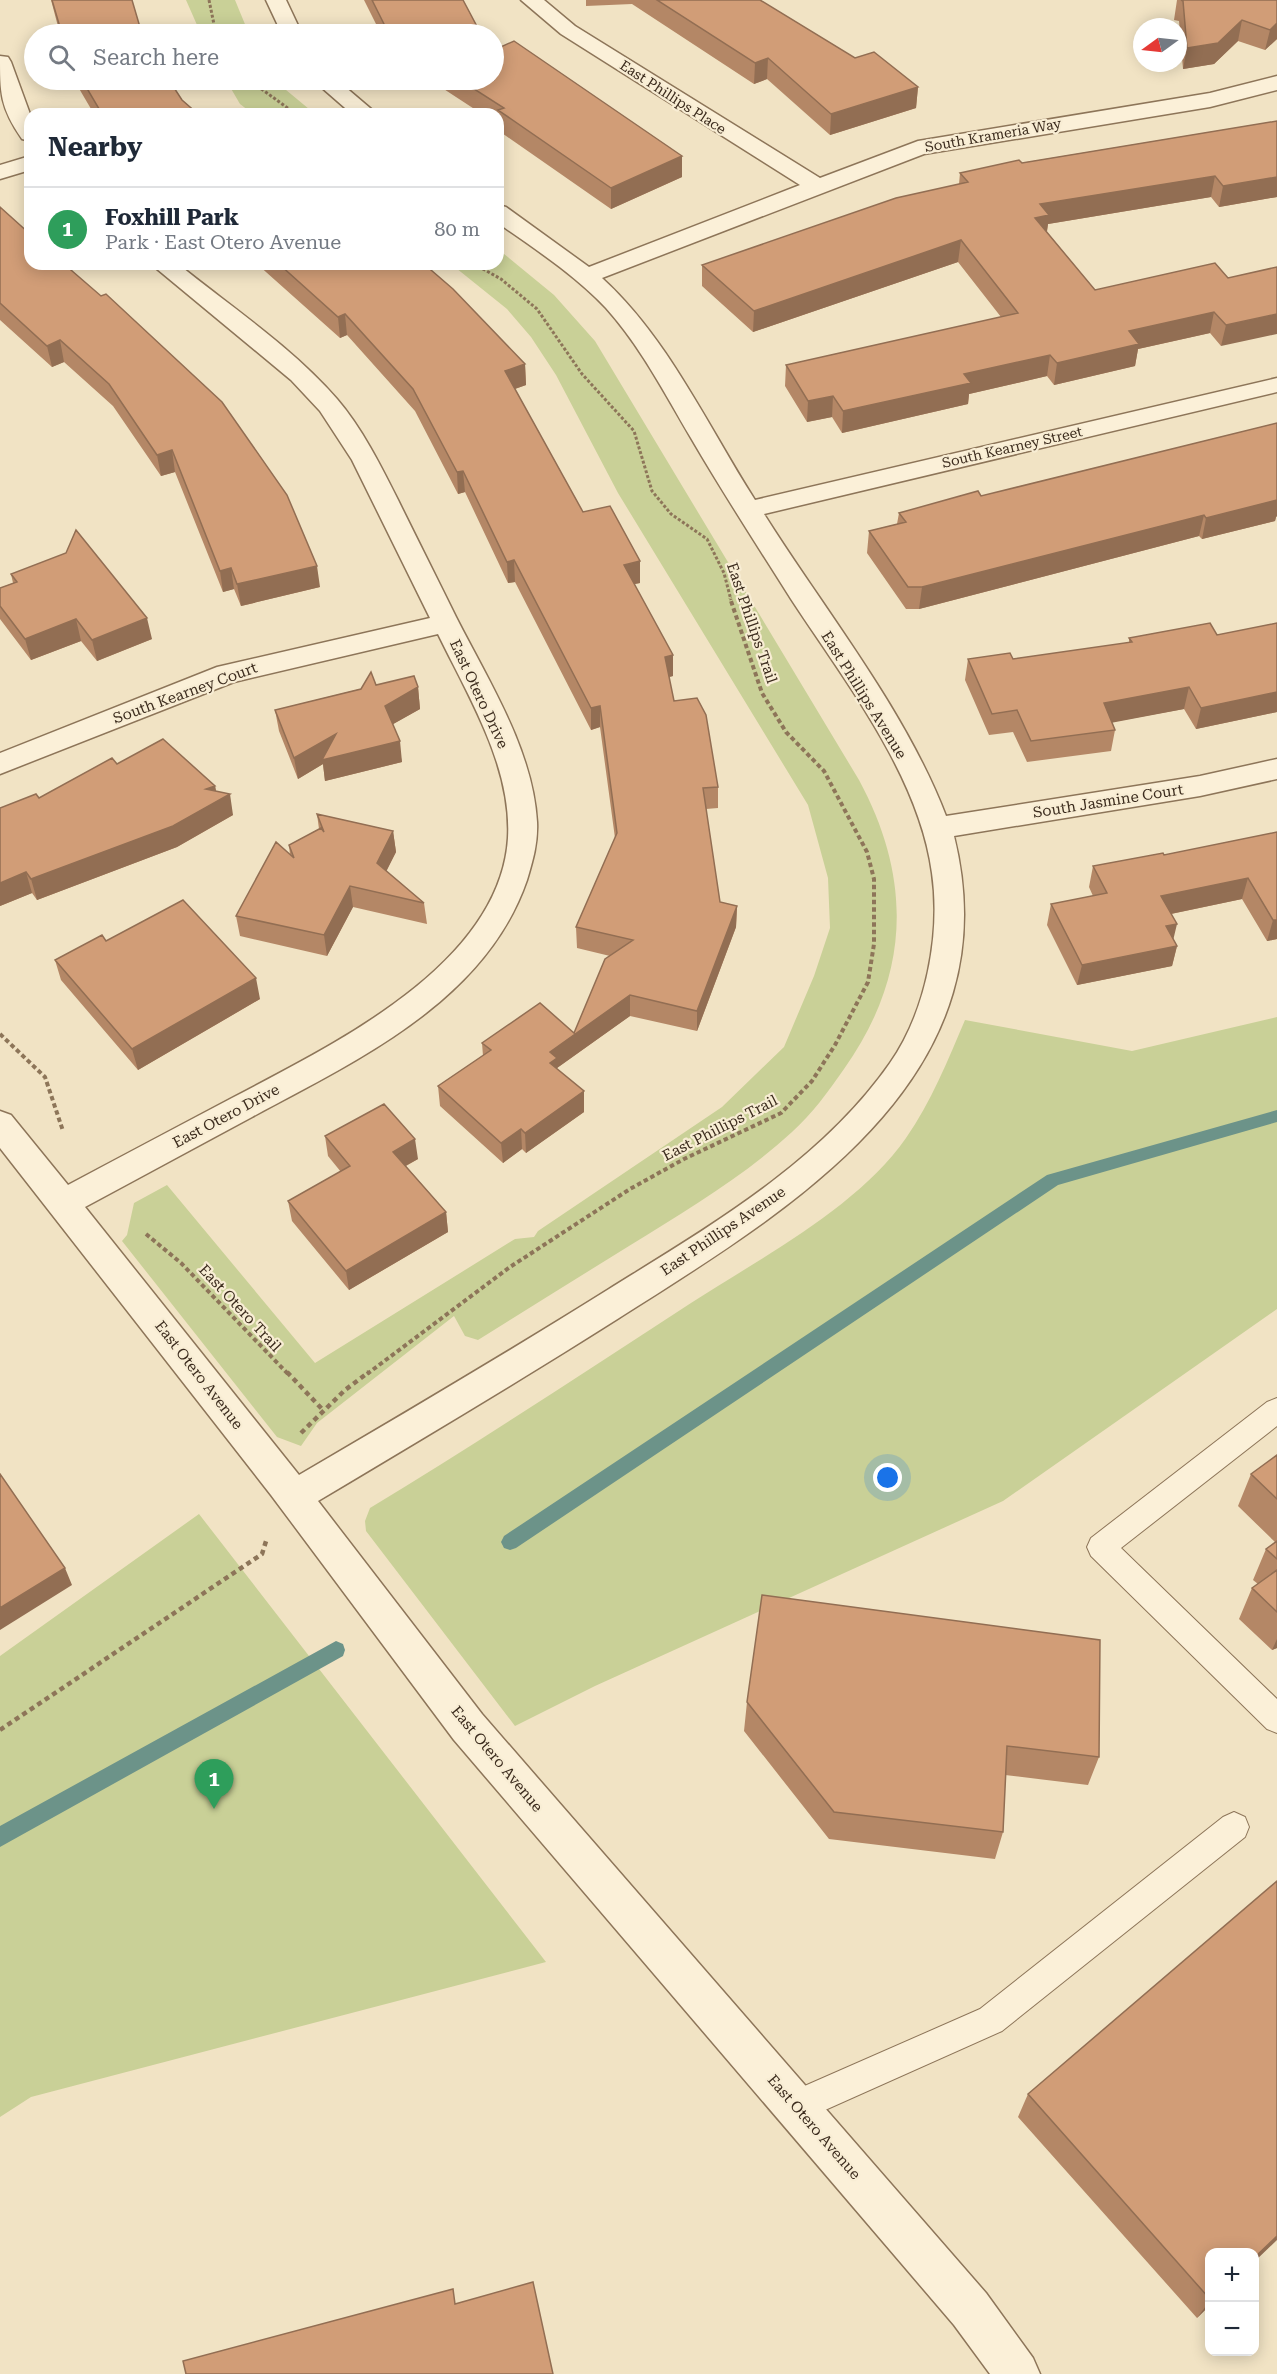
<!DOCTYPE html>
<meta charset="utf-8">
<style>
body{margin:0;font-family:"Roboto Serif",serif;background:#f6f6f7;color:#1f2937}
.controls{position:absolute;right:18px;bottom:18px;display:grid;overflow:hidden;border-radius:12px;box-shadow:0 3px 15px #0003}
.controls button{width:54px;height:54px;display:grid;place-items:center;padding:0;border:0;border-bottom:2px solid #e0e1e3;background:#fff;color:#1f2937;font:30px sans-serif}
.compass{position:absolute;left:1133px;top:18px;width:54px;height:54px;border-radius:50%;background:#fff;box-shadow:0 3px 15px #0003;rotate:255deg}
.you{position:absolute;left:888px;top:1478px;width:21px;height:21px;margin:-15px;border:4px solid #fff;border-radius:50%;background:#1a73e8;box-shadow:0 0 0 9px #1a73e833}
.badge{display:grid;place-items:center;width:39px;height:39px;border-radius:50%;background:#9f2526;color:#fff;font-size:20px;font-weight:700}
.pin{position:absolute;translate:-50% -50px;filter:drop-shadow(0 2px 3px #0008)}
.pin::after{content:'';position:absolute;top:32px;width:21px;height:18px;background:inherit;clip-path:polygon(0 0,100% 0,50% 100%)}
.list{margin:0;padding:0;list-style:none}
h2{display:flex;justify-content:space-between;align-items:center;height:78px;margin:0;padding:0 24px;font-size:26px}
h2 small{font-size:20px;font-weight:400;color:#747a83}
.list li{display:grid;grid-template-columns:39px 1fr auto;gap:18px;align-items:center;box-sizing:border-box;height:84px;padding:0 24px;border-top:2px solid #e0e1e3}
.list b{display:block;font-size:22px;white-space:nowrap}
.list p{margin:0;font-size:20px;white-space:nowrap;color:#747a83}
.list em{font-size:20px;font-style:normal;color:#747a83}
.icon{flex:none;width:33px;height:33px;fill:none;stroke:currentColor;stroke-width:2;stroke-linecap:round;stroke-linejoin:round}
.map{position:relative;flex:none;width:1277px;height:2374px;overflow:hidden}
.search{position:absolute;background:#fff;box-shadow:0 3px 15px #0003;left:24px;top:24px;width:480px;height:66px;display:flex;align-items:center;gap:15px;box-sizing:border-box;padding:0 21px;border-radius:33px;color:#747a83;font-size:22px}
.panel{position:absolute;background:#fff;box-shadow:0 3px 15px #0003;left:24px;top:108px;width:480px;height:162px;border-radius:18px}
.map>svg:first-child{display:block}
.green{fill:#c9d097}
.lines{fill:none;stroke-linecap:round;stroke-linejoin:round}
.stream{fill:#6c9389;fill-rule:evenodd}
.lane-casing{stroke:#8d7559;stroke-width:2}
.street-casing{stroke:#8d7559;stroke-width:3}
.path-far2{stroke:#8d7559;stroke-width:3;stroke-dasharray:3 2;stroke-linecap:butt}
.path-far1{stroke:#8d7559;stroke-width:4;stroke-dasharray:4.5 3;stroke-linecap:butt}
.path{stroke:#8d7559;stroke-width:4.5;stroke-dasharray:5 4;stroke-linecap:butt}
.lane{fill:#fbf0d8;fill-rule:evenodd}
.street{fill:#fbf0d8;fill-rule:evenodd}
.wall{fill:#b48766}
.shaded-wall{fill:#926e53}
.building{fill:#d19d77;stroke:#926e53;stroke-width:1.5}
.labels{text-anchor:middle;stroke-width:4.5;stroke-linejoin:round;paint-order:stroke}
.far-street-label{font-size:14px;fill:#3c2c1e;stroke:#f8edd4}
.street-label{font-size:15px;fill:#3c2c1e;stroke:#f8edd4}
</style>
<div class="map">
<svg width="1277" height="2374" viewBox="0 0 1277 2374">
<rect width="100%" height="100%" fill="#f1e3c4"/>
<!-- green -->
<path class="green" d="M186,0H235L249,34H201Z
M226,80H274L315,114H253L240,104Z
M498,249L554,295L595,341L859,780C913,880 910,976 844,1069C828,1092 812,1114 792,1132C743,1177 685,1211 629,1246C579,1277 529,1308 478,1340L465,1336L454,1316L317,1423L301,1446L277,1437L122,1241L127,1235L134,1203L167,1185L315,1363L515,1239L534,1237L538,1231L722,1107L784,1047L814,976L830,928L828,878L808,805L618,493L556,375L531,337L507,309L451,264H498Z
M1277,1017V1309L1003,1501L595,1686L515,1726L366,1531L365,1521L370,1508C479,1442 585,1372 691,1303C762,1257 857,1208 906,1138C931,1102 948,1060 965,1020L1132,1051Z
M199,1514L546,1962L31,2097L0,2117V1656Z"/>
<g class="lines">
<!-- stream -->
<path class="stream" d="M1277,1110V1122L1058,1185L516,1548L510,1550L504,1548L501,1542L504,1536L1047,1175Z
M336,1641L343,1644L345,1650L343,1656L0,1847V1826Z"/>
<defs>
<path id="lane" d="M1277,1398V1426L1121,1548L1277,1699V1733L1267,1729L1091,1556L1087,1547L1091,1538L1267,1402Z
M1234,1812L1245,1817L1249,1827L1245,1837L1002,2031L796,2123L784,2119L780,2107L784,2095L980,2009L1223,1817Z"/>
<path id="street" d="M266,0H286L302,34H282Z
M521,0H544L575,26L820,178L918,141L1210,93L1277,76V90L1210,107L924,154L602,278C668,338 707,425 755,500L1277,378V392L764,514C825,611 905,709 946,816L1200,776L1277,759V779L1200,796L954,836C1014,1078 792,1208 619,1318C520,1381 419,1441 318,1501L482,1714L986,2293L1033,2358L1040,2374H990L954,2325L454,1740L271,1495L0,1148V1111L11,1115L68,1185C122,1156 177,1127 232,1098C330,1046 500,966 508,838C512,766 468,696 438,634L234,682L0,774V753L217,667L430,618L352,460L320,411L291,380L151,264H178C230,306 293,348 337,399C362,428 381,466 398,500C417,539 437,578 456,617C488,680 533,750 537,822C538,843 533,860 527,880C485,1002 357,1060 252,1117C196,1147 141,1177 85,1207L299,1475C403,1414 507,1353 609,1289C710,1226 821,1162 890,1063C926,1012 941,934 932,873C919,775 844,680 791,599C757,545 723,493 691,438C665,394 641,347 606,308C575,275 535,249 498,223V205L506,207L589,267L800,185L561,34Z
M0,56L8,57L11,62L30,114V141L22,139C0,107 0,93 0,56Z
M313,80H337L377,114H352Z
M30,156V170L0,179V165Z"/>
</defs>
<!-- lane casing -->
<use href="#lane" class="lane-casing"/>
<!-- street casing -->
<use href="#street" class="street-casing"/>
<!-- path-far2 -->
<path class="path-far2" d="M209,0L216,34
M249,80L296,114
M474,264L501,279L537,309L582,374L634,431L652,491L671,514L707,539L724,573L731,600"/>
<!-- path-far1 -->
<path class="path-far1" d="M0,1034L45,1077L63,1131
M146,1234L181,1263L288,1374
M367,1374L510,1267L630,1189L684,1159L781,1113L812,1081L835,1045L868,982L874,944V879L867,852L824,771L786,732L762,693L730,598"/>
<!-- path -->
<path class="path" d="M287,1372L322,1409
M301,1433L345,1390L369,1372
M0,1730L262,1554L267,1538"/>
<!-- lane -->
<use href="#lane" class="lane"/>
<!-- street -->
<use href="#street" class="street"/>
</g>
<!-- wall -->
<path class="wall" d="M51,0H132L142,34H60Z
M364,0H463L481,34H381Z
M586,0H760L855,58L918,87L916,108L830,135L767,79L754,84L632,4L586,6Z
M1177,0H1277V39L1265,50L1238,41L1214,64L1183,69L1179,21L1174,20Z
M74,80H169L182,100L198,114H94Z
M430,80H494L682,156V177L611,209L499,131L498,114H482Z
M1277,121V197L1219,207L1211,197L1048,224L1047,232L1095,290L1228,278L1277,267L1221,346L1210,333L1138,349L1135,366L1054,385L1047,376L969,394L968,404L842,433L832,417L807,422L785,386L786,365L1001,317L958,262L753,332L702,286V265L959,184L960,173Z
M0,207L320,587L241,606L234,589L223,592L175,472L161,476L113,406L64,362L52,367L0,320Z
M257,264H424L525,364L526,385L515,389L583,512L640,583L634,584L673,676L669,677L674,701L718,787V808L706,809L720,902L737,906L736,927L697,1031L630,1016L557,1068V1069L584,1091V1112L526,1153L522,1149L503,1163L440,1106L438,1086L483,1056L482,1043L574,1033L610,956L577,948L576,927L615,838L600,727L591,730L515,582L508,583L465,492L458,494L415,411L347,335L340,338Z
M1277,423V516L1276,517L1275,521L1202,539L1199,536L919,609H906L867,553L869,531L897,524L899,513L981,496Z
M11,574L152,639L97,661L81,641L31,660L0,619V588L13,583Z
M1277,623V712L1196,729L1184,709L1112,722L1115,730L1111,751L1027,762L1013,732L989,735L965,680L968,659H1013L1129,643V638L1217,635Z
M376,685L418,687L420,709L393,724L402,762L325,781L323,764L298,779L279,731L275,710Z
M117,764L215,786L216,791L233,815L177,847L37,900L32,893L0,906V808L39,798Z
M317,814L393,831L396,852L386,871L424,903L427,924L353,907L327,956L240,936L236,916L290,855L289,845L319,829Z
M1277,832V939L1267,941L1242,899L1171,914L1173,939L1177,946L1172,966L1077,985L1047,925L1051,904L1093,896L1089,887L1093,866L1164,855Z
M106,941L260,999L138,1070L61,980L55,960Z
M325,1136L418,1159L406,1166L446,1212L448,1232L349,1290L292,1221L288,1201L341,1172L328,1156Z
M1277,1455V1648L1272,1650L1239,1619L1252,1588L1258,1584L1253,1580L1266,1549L1275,1542L1238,1506L1251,1474Z
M747,1702L1099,1757L1088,1785L1005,1775L1003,1832L995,1859L829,1839L744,1731Z
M1028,2094L1209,2253V2306L1197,2318L1018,2117Z"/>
<!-- shaded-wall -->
<path class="shaded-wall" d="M1242,20L1238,41L1214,64L1183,69L1187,48Z
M1277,23V39L1265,50L1270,30Z
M768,58L767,79L754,84L755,63Z
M918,87L916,108L830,135L831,114Z
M682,156V177L611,209V188Z
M1215,176L1211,197L1048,224L1046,236L1035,218L1040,204Z
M1277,177V197L1219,207L1223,186Z
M961,240L958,262L753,332L754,311Z
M1214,312L1210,333L1138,349L1135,366L1054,385L1057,363L1129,331Z
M345,314L347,335L340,338L338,317Z
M1277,314V334L1221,346L1226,325Z
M60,340L64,362L52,367L47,346Z
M1050,355L1047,376L969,394L968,404L842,433L843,411L964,374Z
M525,364L526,385L506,392L505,371Z
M833,396L832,417L807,422L808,401Z
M172,450L175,472L161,476L157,455Z
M463,471L465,492L458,494L457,472Z
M1277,497V516L1276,517L1275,521L1202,539L1206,518Z
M1204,515L1199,536L919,609L922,587Z
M514,560L515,582L508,583L507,562Z
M640,561V583L624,586V565Z
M317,566L320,587L241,606L237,584Z
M231,568L234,589L223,592L220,571Z
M147,618L152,639L97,661L92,640Z
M76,619L81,641L31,660L25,639Z
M673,655V676L665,678V657Z
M418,687L420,709L388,727L385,706Z
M1189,687L1184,709L1100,725L1104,703Z
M1277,692V712L1196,729L1201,708Z
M600,706V727L591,730V708Z
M336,734L400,741L402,762L325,781L323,764L298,779L294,758Z
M215,786L218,801L230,794L233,815L177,847L37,900L31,879L206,789Z
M393,831L396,852L380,884L377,863Z
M26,872L32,893L0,906V883Z
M1248,878L1242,899L1156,917L1161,896Z
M350,886L353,907L327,956L324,935Z
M737,906L736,927L697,1031V1011Z
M1273,920H1277V939L1267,941Z
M1177,924L1172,945L1166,926Z
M1177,946L1172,966L1077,985L1082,965Z
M256,978L260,999L138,1070L132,1049Z
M630,995V1016L557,1068L558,1079L551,1083L550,1052Z
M584,1091V1112L526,1153L525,1133Z
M521,1129L522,1149L503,1163L501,1143Z
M415,1139L418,1159L396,1171L393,1152Z
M446,1212L448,1232L349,1290L346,1271Z
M65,1568L72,1585L0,1630V1608Z
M1277,1639V1648L1272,1650Z
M1277,2236V2240L1254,2262V2258Z
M1209,2302V2306L1197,2318Z"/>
<!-- building -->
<path class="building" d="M52,0H132L142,34H62Z
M372,0H463L481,34H391L388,32Z
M657,0H760L855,58L874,52L918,87L831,114L768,58L755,63Z
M1181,0H1277V23L1270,30L1242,20L1218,43L1187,48L1183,1Z
M514,41L682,156L611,188L498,110L504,108L460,80H494V50Z
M82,80H169L182,100L198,114H102Z
M1277,121V177L1223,186L1215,176L1040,204L1049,215L1035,218L1095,290L1215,263L1228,278L1277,267V314L1226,325L1214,312L1129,331L1139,344L1057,363L1050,355L964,374L971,383L843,411L833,396L808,401L786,365L1018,313L961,240L754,311L702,265L896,198L968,182L960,173L1019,160L1022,163Z
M0,207L30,234V264H64L101,296L106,294L222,402L287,495L317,566L237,584L231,568L220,571L172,450L157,455L109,384L60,340L47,346L0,303Z
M279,264H424L453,289L525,364L505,371L583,512L610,506L640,561L624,565L673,655L665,657L674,701L697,698L706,715L718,787L703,788L720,902L737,906L697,1011L630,995L550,1052L557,1058L550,1063L584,1091L525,1133L521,1129L501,1143L438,1086L491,1050L482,1043L540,1003L574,1033L605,959L633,940L576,927L617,833L600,706L591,708L514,560L507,562L463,471L457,472L413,389L345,314L338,317Z
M1277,423V500L1206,518L1204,515L922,587H908L869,531L906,522L899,513L978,491L981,496Z
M76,530L147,618L92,640L76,619L25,639L0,606V588L17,582L11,574L66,553Z
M1210,623L1217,635L1277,623V692L1201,708L1189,687L1104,703L1115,730L1031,741L1017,710L992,714L968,659L1010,653L1013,659L1132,642L1129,638Z
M371,672L376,685L414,676L418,687L385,706L400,741L322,760L336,734L294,758L275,710L361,689Z
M163,739L215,786L206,789L230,794L173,826L31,879L26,872L0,883V808L36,794L39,798L112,758L117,764Z
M317,814L393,831L377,863L424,903L350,886L324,935L236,916L276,842L294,858L289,845L321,828L324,832Z
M1277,832V920H1273L1248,878L1161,896L1177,924L1166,926L1177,946L1082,965L1051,904L1107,893L1093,866L1163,853L1164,855Z
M183,900L256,978L132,1049L55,960L102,935L106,941Z
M384,1104L415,1139L393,1152L446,1212L346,1271L288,1201L350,1166L325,1136Z
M1277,1455V1499L1251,1474Z
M0,1474L65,1568L0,1608Z
M1277,1541V1559L1266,1549Z
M1277,1570V1612L1252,1588Z
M762,1595L1100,1640L1099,1757L1007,1746L1003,1832L834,1812L747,1702Z
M1277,1881V2236L1254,2258V2253H1209V2298L1028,2094Z
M533,2282L553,2374H186L183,2361L453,2289L455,2304Z"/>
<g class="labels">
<!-- far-street labels -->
<g class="far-street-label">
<text transform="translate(673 97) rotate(33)" y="5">East Phillips Place</text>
<text transform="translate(993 135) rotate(-10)" y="5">South Krameria Way</text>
<text transform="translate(1012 447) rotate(-13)" y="5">South Kearney Street</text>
</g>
<!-- street labels -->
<g class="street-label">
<text transform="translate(752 623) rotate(71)" y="5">East Phillips Trail</text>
<text transform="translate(185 693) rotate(-20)" y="5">South Kearney Court</text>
<text transform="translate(479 694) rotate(65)" y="5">East Otero Drive</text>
<text transform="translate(864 695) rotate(58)" y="5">East Phillips Avenue</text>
<text transform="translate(1108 801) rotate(-9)" y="5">South Jasmine Court</text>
<text transform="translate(226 1116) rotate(-28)" y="5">East Otero Drive</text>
<text transform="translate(720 1128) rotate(-27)" y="5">East Phillips Trail</text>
<text transform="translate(723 1231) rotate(-34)" y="5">East Phillips Avenue</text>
<text transform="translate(240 1308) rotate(47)" y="5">East Otero Trail</text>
<text transform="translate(199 1375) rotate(52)" y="5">East Otero Avenue</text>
<text transform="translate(497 1759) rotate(50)" y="5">East Otero Avenue</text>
<text transform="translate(814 2127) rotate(49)" y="5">East Otero Avenue</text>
</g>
</g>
</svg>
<div class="controls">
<button>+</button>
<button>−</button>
</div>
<svg class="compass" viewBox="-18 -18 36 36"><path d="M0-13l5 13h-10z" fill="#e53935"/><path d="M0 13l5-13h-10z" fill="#747a83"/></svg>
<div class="you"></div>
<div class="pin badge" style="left:214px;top:1809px;background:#2e9e5b">1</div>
<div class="search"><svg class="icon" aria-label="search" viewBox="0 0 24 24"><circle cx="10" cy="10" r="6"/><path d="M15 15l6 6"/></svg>Search here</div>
<section class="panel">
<h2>Nearby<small></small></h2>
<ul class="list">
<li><span class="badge" style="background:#2e9e5b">1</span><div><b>Foxhill Park</b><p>Park · East Otero Avenue</p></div><em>80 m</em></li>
</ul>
</section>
</div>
